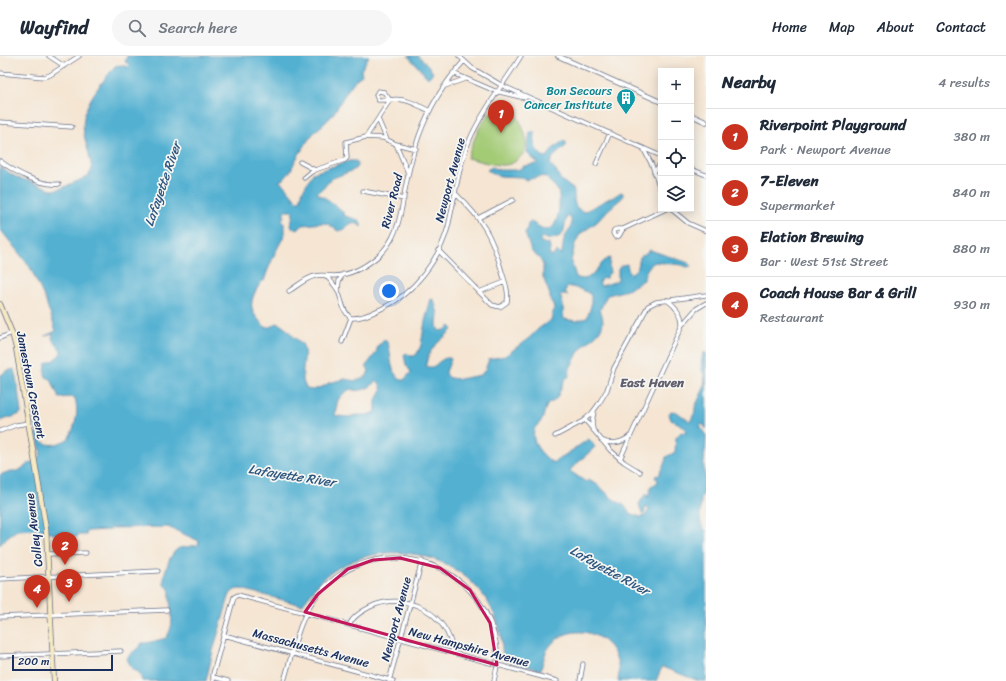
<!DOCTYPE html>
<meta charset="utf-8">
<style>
body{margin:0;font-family:Sriracha,sans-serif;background:#f6f6f7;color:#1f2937}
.controls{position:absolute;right:12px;top:12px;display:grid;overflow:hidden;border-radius:0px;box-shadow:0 2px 10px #0003}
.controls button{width:36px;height:36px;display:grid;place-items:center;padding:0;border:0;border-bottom:1px solid #e0e1e3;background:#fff;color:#1f2937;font:20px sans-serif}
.scale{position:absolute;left:12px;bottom:10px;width:101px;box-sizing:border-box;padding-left:4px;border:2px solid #1b2f5e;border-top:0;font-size:11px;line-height:14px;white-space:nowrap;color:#1b2f5e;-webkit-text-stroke:3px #f6f6f2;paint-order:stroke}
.you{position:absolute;left:389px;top:235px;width:14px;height:14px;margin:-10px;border:3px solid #fff;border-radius:50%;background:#1a73e8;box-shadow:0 0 0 6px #1a73e833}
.badge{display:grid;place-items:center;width:26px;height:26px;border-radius:50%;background:#c8321e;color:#fff;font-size:13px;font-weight:700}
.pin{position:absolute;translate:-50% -33px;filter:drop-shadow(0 1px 2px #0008)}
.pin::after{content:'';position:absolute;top:21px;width:14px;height:12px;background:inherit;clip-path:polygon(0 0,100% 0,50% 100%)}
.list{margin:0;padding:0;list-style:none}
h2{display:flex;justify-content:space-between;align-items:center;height:52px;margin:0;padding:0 16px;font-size:17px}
h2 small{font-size:13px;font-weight:400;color:#747a83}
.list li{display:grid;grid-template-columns:26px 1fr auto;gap:12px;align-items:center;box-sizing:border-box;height:56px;padding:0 16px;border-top:1px solid #e0e1e3}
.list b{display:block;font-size:15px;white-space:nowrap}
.list p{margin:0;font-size:13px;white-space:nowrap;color:#747a83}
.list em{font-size:13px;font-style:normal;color:#747a83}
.icon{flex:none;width:22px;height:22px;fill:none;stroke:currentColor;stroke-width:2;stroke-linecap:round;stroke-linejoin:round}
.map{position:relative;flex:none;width:706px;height:625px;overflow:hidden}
header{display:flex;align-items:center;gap:24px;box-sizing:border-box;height:56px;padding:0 20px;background:#fff;border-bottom:1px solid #e0e1e3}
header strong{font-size:19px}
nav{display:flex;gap:22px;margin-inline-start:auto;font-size:14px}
.search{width:280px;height:36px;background:#f6f6f7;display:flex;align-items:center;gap:10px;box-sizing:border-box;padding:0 14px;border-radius:22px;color:#747a83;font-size:15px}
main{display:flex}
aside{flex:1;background:#fff}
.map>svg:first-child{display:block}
.green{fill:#a3ca74;stroke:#5f7c69}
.water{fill:#52b0d1;stroke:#367098;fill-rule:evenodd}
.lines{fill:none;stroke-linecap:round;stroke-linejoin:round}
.minor-casing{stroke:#676f87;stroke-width:5}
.tertiary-casing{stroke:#676f87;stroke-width:5.5}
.secondary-casing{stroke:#676f87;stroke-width:6}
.minor{stroke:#fff;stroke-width:3.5}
.tertiary{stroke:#fff;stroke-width:4}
.secondary{stroke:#f6e9c3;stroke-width:4.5}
.marked{fill:none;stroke:#c2185b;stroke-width:3;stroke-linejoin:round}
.labels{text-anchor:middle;stroke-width:3.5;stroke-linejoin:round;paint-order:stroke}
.culture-label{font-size:12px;fill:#0d838f;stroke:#f6f6f2;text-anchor:end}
.street-label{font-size:12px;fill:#1b2f5e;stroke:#f6f6f2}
.water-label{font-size:13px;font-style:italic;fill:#2c5680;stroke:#f6f6f2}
.neighbourhood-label{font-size:13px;font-weight:bold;fill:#625f6e;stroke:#f6f6f2}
</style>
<header>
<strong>Wayfind</strong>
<div class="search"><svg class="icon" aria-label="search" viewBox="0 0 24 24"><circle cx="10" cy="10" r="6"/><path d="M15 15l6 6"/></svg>Search here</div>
<nav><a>Home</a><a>Map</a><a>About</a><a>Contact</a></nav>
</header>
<main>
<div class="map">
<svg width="706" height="625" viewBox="0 0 706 625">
<rect width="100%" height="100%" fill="#f6f6f2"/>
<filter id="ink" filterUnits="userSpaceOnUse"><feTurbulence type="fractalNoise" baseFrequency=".025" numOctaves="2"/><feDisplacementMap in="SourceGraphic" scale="8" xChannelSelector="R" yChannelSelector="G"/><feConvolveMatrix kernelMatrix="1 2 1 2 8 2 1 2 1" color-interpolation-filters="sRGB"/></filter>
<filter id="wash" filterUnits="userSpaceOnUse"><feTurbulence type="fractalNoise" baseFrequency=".012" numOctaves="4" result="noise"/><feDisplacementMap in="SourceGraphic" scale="16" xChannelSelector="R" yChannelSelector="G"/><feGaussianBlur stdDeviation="0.9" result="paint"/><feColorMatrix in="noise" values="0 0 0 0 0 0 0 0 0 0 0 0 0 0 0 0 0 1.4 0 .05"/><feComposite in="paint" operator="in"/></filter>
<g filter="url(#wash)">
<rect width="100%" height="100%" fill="#f5e5d2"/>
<!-- green -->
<path class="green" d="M508,45C517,61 538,88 518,103C514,107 509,109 504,109C495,110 477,104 467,102C477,77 482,56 508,45Z"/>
<!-- water -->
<path class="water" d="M127,0H369L361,14L362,19C351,25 342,44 335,55C330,64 319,71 312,79C306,87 300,97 295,105C291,114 288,122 279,125L284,129L297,145H300L303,134L313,117L349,105H356L358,109L354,114L333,122L317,137C325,142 343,152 345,160L359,164L361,167V171L358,168L352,167L348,169L345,173L338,175L328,168L323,167L303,169L300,172L294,173L291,170L293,157L292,155H284V161L282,163L285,171V178L275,197L267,216L264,225H262C257,232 250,243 252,252C253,259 261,266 265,271H271L277,267C284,270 289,275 294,281C297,284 302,286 303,290C308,303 297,320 307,333L313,334L327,329L328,327L345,323L356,325L367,320L369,314L366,310L376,297L378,289L382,287L383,284H385L388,287C392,300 389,316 401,324H404L411,316L406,309L404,299L406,297L411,300H415L418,296L421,289L425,265L431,243L434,244L438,258L437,269L439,275L445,274L450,270L453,273C441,285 427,293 426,310C434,314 436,307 442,304C444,302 447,302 450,302L451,303L446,316L447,319L450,322L459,323L481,319L485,314L489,303L505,300L529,282L538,273L551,264L554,253L553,248L550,244V239L543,221V209L540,203L531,195L525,177L528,170L527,168L530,166C536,167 543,176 550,173C559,169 561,143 558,135C556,131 553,129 550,126C548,123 549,123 545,121C538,119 532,124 524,124L521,121L498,120L487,114L492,111L499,114H518L524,110L537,108V106L529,99L527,96L530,76H535C535,80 534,86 535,90C537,96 542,101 547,101L554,92L563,85H565L567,89L553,101L550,108L556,114L560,123L574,134C574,145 573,152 584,156L610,142H612L621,136L623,137V141L608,154L597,166L580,178L575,188L571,205L576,221C593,230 597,205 610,202L609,210L610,217L608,218L606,222H603L599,226L601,230L611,227L618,224V212L622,209L627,208L629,217L631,218L638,211L640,201L650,194L686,206L690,208L691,210L687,211L682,209L655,206C648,210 644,217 644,224L627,234L608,239L606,241L600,254C612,279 583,283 576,301C574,305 570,311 569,315C569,317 569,320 568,322L567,321C561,327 560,340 554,345C550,348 552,344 548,348C545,352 544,357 543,362C541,367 535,370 534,374C531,389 543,399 553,407L589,383L595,391L571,413L570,415L586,426L588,424L598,429L613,443L625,450L630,457L640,461L645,460L649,454L646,450L644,458H642L639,448L645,439H647L648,442L651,430L657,427L658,423L655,422L656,419L659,420C660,413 666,408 666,401L675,396L676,382L681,376L686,377L685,372L678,367L671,364L669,358L671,355L677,356L689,365L691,364L695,356V351L704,332L705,319C699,311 702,305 703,297H706V373L703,368L700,370C702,374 705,377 706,381C706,392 703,405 704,416C705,420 706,424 706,428C704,433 704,439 701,443C701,453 697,469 706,475V625H699L662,611L656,625H618C626,579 568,557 546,596C544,602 542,608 541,614L503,604C502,593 502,582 499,571C478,500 391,476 332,516C320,524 311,537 302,549L241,533C234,533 231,536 229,541L213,595L206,625H142L139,616L133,614L127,603C130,596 138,594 142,587H147L166,582C177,566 169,554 170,536L169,533L164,528V519L170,502L175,495L179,492L198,489L199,485L168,471L110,472V474L87,475L86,479H77V481L69,482L59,480L49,476L39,473L17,474L7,481L0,489V419L10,415H18L39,401L41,398L33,358L35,359L42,385C50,392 60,387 68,383C76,370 79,356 75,342L72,341L59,342L51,323L46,321L45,318L46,307L55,304L61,297V294L52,283L53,278L45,280L56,275L45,243L30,211L0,173V111L16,121L43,130L51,134L60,133L80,124L89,119L92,114C91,102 86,90 84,78C79,50 100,30 115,10L121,9L128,11L129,8L125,6ZM569,160C575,168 569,174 565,181C563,185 563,194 561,199L557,195L553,200L550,199L549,196L550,193L549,187L546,188L541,186L540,183L542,181C544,182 546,183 548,183C552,184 551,183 554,182C567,180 563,171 567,161ZM568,230L583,234L591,239V250L587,262L576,265L564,263C562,255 565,248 560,240L562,238L568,240L565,235ZM377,325C384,331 382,338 376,343V356L367,359H356L349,361L336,360L335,357L337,355C335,344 341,339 350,333C359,337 370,332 377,325Z
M408,0H418L428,9L433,17L428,22Z
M14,313L18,332L21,357L18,359L0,365V320L6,315Z"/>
</g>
<g filter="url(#ink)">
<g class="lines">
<defs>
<path id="minor" d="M49,0L64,10
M459,0L472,12L501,29L661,100
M0,17L44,21L50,19L79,0
M453,17L495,35L525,42
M445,30L465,23
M378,35L384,36L390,44H378L376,39Z
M378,63L387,84
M0,66L72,71
M366,81L383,82L396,88L408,117
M396,88L416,93
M643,92L652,109L661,136
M0,105C15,116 40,130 59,128
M300,106L315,114L345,104L347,102L346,86L366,81L390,44C405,41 417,49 430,55
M596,108L610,77
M691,113L706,119
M654,116L661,107
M304,122L310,117L315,114
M363,135L404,143
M671,153L688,167L706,175
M478,162L513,144
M617,173H623L619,180L615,181L613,177L614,174Z
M623,173L666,153
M439,195L492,249L500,251L507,246C509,235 505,226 502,216C492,180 483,164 456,138
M326,220C330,224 334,228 337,233C342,242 342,256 351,262
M338,234L339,225L343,218
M289,235C297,230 306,222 315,220C321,218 328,220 334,220C350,219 365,211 377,201C401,181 401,151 407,124C410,109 414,94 419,80C429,52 445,26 464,5
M479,236L505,226
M351,262C362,263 374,256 383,252C414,237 439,204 448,171C455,142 458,111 470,83C483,53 504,28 521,0
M683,268L696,253L706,247
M0,282L12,277
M342,286L351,262
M585,364L610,394L624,406L640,416
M593,374L592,366L594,356
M0,375L16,369L29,367
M555,380L583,365L592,357L598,349L607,334L614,312L648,250L656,246L706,239
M601,384C611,389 622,387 630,380
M620,403L682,269C683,258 675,250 667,244
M48,498L86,497
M0,523L158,515
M0,561L167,554
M349,569C353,560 362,555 370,551C406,534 449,557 453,597
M224,579L393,625
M0,600L121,595
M213,621L228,625
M213,625V618L234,541L238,539L557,625
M284,625C292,599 300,558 318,538C365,483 449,493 485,555C493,570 499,590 497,607C497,613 495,619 494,625
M389,625L422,505
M580,625L583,608"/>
<path id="tertiary" d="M558,0L661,46
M691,59L706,66"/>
<path id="secondary" d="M0,248L12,277L16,292L46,473L54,625"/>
</defs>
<!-- minor casing -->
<use href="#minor" class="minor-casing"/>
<!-- tertiary casing -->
<use href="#tertiary" class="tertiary-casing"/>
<!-- secondary casing -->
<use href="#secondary" class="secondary-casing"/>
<!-- minor -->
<use href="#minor" class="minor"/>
<!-- tertiary -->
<use href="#tertiary" class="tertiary"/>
<!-- secondary -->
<use href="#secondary" class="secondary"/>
</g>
</g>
<!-- marked area -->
<path class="marked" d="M400,502L440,512L470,534L490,567L497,609L305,556L318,538L348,513L373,504Z"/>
<!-- icons -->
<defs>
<symbol id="building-pin" viewBox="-11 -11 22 30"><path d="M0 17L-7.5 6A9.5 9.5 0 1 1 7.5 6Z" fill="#0f9aa8" stroke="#f6f6f2"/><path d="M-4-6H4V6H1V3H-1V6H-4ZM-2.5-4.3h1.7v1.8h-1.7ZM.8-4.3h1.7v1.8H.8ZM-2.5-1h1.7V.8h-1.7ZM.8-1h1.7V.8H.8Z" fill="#fff"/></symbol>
</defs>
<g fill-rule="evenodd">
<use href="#building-pin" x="615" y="31" width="22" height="30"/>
</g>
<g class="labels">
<!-- culture labels -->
<g class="culture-label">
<text x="612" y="39">Bon Secours<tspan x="612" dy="14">Cancer Institute</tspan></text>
</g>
<!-- street labels -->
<g class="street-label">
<text transform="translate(450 124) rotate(-75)" y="4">Newport Avenue</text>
<text transform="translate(392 145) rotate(-76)" y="4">River Road</text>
<text transform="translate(31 329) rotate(79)" y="4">Jamestown Crescent</text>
<text transform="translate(34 474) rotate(-97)" y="4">Colley Avenue</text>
<text transform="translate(396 563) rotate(-75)" y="4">Newport Avenue</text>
<text transform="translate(469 591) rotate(15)" y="4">New Hampshire Avenue</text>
<text transform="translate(311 592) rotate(15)" y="4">Massachusetts Avenue</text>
</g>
<!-- water labels -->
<g class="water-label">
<text transform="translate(162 128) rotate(-71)" y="5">Lafayette River</text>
<text transform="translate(292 419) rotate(9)" y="5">Lafayette River</text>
<text transform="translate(610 514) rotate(29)" y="5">Lafayette River</text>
</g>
<!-- neighbourhood labels -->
<g class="neighbourhood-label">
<text x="652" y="331">East Haven</text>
</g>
</g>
</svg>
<div class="controls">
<button>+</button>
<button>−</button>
<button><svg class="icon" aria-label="locate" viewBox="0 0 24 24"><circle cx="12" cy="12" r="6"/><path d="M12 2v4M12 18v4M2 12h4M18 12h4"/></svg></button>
<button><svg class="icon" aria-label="layers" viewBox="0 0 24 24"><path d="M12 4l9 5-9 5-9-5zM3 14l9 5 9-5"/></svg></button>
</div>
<div class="scale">200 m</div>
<div class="you"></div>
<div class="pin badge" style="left:501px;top:77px">1</div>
<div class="pin badge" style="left:65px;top:509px">2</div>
<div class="pin badge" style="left:69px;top:546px">3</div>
<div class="pin badge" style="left:37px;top:552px">4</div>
</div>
<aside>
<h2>Nearby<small>4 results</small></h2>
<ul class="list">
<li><span class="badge">1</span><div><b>Riverpoint Playground</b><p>Park · Newport Avenue</p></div><em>380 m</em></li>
<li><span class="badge">2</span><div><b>7-Eleven</b><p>Supermarket</p></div><em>840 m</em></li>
<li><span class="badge">3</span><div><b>Elation Brewing</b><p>Bar · West 51st Street</p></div><em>880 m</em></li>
<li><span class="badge">4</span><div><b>Coach House Bar &amp; Grill</b><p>Restaurant</p></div><em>930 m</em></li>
</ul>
</aside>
</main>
